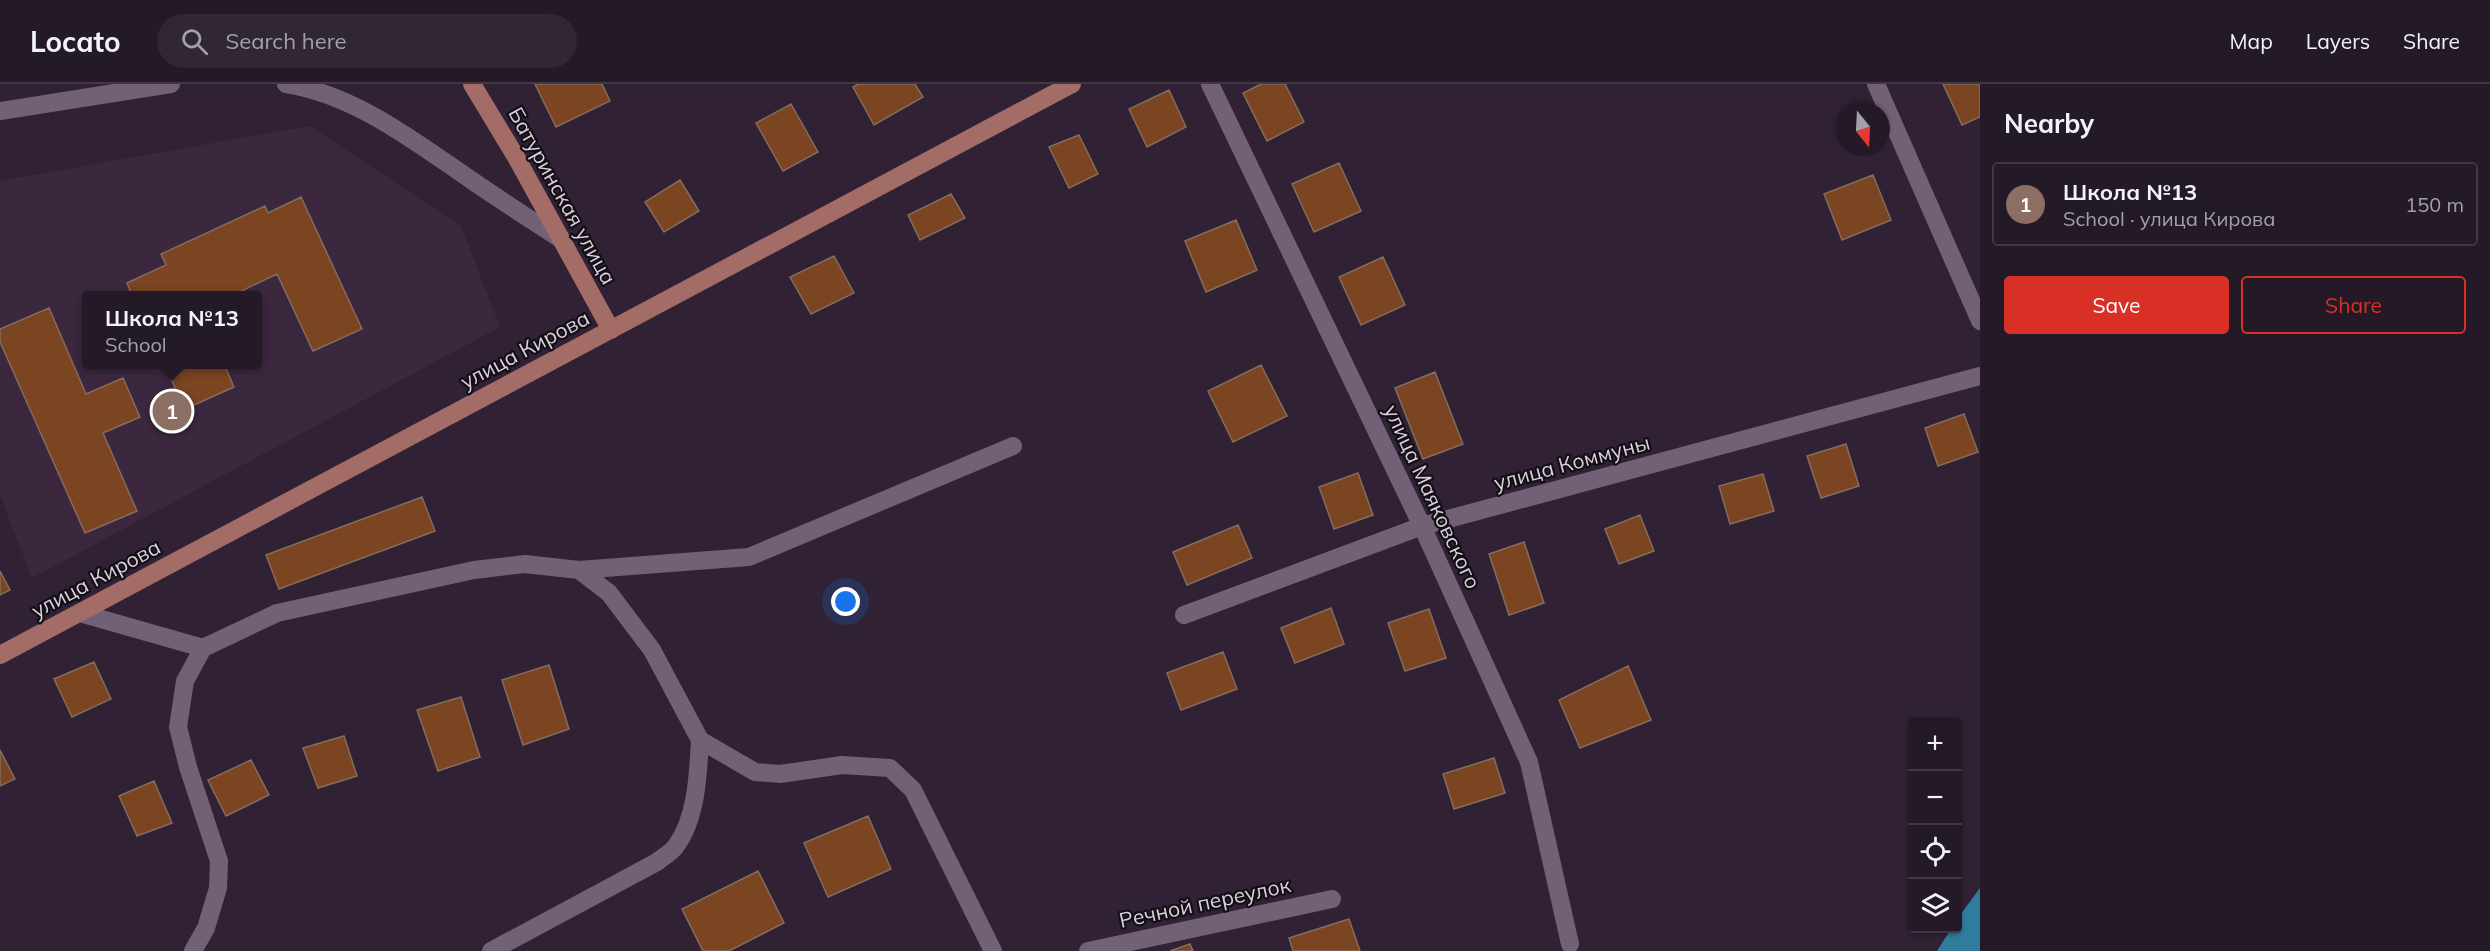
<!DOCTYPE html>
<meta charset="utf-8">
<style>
body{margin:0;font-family:Mulish,sans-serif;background:#302733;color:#f1f3f6}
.controls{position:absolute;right:18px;bottom:18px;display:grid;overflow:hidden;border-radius:6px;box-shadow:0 2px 4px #0004}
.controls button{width:54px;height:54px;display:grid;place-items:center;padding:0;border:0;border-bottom:2px solid #413844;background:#241a27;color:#f1f3f6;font:30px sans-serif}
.compass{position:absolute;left:1836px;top:18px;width:54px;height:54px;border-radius:50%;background:#241a27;box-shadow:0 2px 4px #0004;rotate:162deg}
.you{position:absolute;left:846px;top:518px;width:21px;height:21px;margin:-15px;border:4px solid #fff;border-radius:50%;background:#1a73e8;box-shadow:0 0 0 9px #1a73e833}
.badge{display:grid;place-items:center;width:39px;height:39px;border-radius:50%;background:#d93025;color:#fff;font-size:20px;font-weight:700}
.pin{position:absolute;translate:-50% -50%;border:3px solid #fff;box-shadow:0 2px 6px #0006}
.popup{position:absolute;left:82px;top:207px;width:180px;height:78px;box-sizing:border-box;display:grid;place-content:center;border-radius:6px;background:#241a27;filter:drop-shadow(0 2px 4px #0005);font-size:20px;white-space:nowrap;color:#a3a1a7}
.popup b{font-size:22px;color:#f1f3f6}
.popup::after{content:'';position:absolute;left:50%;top:100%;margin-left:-12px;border:12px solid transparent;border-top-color:#241a27}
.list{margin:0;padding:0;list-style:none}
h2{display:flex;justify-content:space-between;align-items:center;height:78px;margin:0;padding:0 24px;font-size:26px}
h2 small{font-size:20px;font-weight:400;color:#a3a1a7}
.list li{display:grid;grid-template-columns:39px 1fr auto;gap:18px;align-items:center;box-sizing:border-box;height:84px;margin:0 12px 12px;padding:0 12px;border:2px solid #413844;border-radius:6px}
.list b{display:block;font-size:22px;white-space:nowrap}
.list p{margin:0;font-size:20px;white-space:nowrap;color:#a3a1a7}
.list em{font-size:20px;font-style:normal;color:#a3a1a7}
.actions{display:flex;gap:12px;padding:18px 24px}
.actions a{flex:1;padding:14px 0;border:2px solid #d93025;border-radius:6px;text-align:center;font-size:21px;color:#d93025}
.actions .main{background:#d93025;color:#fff}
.icon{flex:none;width:33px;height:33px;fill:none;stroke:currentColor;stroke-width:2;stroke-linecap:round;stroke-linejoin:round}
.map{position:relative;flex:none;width:1980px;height:867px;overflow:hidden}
header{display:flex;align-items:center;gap:36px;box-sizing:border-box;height:84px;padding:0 30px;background:#241a27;border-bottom:2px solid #413844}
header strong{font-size:28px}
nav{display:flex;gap:33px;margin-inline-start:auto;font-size:21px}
.search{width:420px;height:54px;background:#302733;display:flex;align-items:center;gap:15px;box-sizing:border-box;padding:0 21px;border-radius:33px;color:#a3a1a7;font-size:22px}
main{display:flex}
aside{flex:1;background:#241a27}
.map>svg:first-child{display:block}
.built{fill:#3b283f;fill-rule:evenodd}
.water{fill:#307c9d}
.building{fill:#7b4521;stroke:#846c5e;stroke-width:1.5}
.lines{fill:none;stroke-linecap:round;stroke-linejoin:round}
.minor{stroke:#726176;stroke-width:18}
.major{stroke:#a36c66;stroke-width:18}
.labels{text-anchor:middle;stroke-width:4.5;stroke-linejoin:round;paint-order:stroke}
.street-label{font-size:21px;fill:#dad1dc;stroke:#140e16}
</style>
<header>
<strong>Locato</strong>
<div class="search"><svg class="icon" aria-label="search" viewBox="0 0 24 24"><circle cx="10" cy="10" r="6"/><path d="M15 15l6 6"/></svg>Search here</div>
<nav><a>Map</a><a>Layers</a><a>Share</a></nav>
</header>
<main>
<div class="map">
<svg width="1980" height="867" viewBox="0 0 1980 867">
<rect width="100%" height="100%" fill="#302234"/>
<!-- built -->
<path class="built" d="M310,42L461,142L500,243L32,494L0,411V97ZM86,212H258V280H86Z"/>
<!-- water -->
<path class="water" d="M1980,804V867H1937L1951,845L1958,844V834Z"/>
<!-- building -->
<path class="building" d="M535,0H602L610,17L556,43Z
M858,0H915L923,13L874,41L853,3Z
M1261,0H1285L1304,38L1267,57L1243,9Z
M1943,0H1980V33L1962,41Z
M1169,6L1186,43L1147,63L1129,25Z
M791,20L818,68L783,87L756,39Z
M1079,51L1098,90L1069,104L1049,63Z
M1339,79L1361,127L1314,148L1292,100Z
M1873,91L1891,136L1842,156L1824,110Z
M680,96L699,127L664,148L645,118Z
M951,110L965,134L920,156L908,131Z
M301,113L362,245L313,267L277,190L231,212H132L127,199L166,181L161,170L265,122L268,129Z
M1236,136L1257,186L1206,208L1185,157Z
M834,172L854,209L811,230L790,193Z
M1383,173L1405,221L1361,241L1339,193Z
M49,224L86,310L123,294L140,333L103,349L137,427L85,449L0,258V245Z
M164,280H224L234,303L185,325Z
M1261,281L1287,332L1233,358L1208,307Z
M1435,288L1463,360L1423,375L1395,304Z
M1964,330L1978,368L1938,382L1925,344Z
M1846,360L1859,402L1821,414L1807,372Z
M1358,389L1373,431L1334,445L1319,403Z
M1763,390L1774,427L1730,440L1719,402Z
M422,413L435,447L279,505L266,471Z
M1640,431L1654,467L1619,480L1605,445Z
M1238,441L1252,474L1187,501L1173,468Z
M1524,458L1544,519L1509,531L1489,470Z
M0,487L10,506L0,511Z
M1331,524L1344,560L1295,579L1281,544Z
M1429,525L1446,574L1405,587L1388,539Z
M1223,568L1237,605L1181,626L1167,589Z
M94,578L111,615L72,633L54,595Z
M549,581L569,645L523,661L502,596Z
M1628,582L1651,636L1580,664L1559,616Z
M461,613L480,673L438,687L417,626Z
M344,652L357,692L318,704L303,664Z
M0,666L15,695L0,702Z
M1494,674L1505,709L1454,725L1443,690Z
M251,676L269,711L226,732L208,696Z
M154,697L172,739L137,752L119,712Z
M868,732L891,785L828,813L804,759Z
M758,787L784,839L729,867H703L682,825Z
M1349,835L1360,867H1293L1289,854Z
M1190,860L1193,867H1170Z"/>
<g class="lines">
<!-- minor -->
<path class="minor" d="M286,0C357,11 418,60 477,100C505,119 533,137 562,156
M1210,0L1422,442L1529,678L1570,860
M1876,0L1980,237
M0,27L171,0
M579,486L749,473L1013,362
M80,529L203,564L185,597L178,643L188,683L219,777L218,804L206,844L193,867
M1184,531L1422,442L1980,292
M203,564L277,529L474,486L525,480L579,486L609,509L652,566L700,656L755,688L780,690L842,681L890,684L913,706L993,867
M491,867L657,778C663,773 672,768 676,762C697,733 698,690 700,656
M1088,867L1332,815"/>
<!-- major -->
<path class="major" d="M472,0L516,73L611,246
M0,571L1072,0"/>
</g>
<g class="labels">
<!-- street labels -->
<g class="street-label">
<text transform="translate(562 112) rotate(61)" y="7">Батуринская улица</text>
<text transform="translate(525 266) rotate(-28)" y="7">улица Кирова</text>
<text transform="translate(1572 379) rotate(-15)" y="7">улица Коммуны</text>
<text transform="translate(1432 413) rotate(65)" y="7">улица Маяковского</text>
<text transform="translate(96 495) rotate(-28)" y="7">улица Кирова</text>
<text transform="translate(1205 819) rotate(-12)" y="7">Речной переулок</text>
</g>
</g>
</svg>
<div class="controls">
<button>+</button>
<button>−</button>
<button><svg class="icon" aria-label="locate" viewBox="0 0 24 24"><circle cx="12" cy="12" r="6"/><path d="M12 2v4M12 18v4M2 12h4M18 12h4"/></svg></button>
<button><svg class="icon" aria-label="layers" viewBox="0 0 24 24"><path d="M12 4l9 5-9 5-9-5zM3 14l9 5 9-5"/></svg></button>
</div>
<svg class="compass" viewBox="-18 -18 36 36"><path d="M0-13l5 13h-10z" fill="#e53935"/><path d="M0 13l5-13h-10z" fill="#a3a1a7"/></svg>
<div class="you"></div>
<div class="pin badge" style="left:172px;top:327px;background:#8d6e63">1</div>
<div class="popup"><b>Школа №13</b>School</div>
</div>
<aside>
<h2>Nearby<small></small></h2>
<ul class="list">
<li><span class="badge" style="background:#8d6e63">1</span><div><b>Школа №13</b><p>School · улица Кирова</p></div><em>150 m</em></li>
</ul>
<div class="actions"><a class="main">Save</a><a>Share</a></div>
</aside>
</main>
